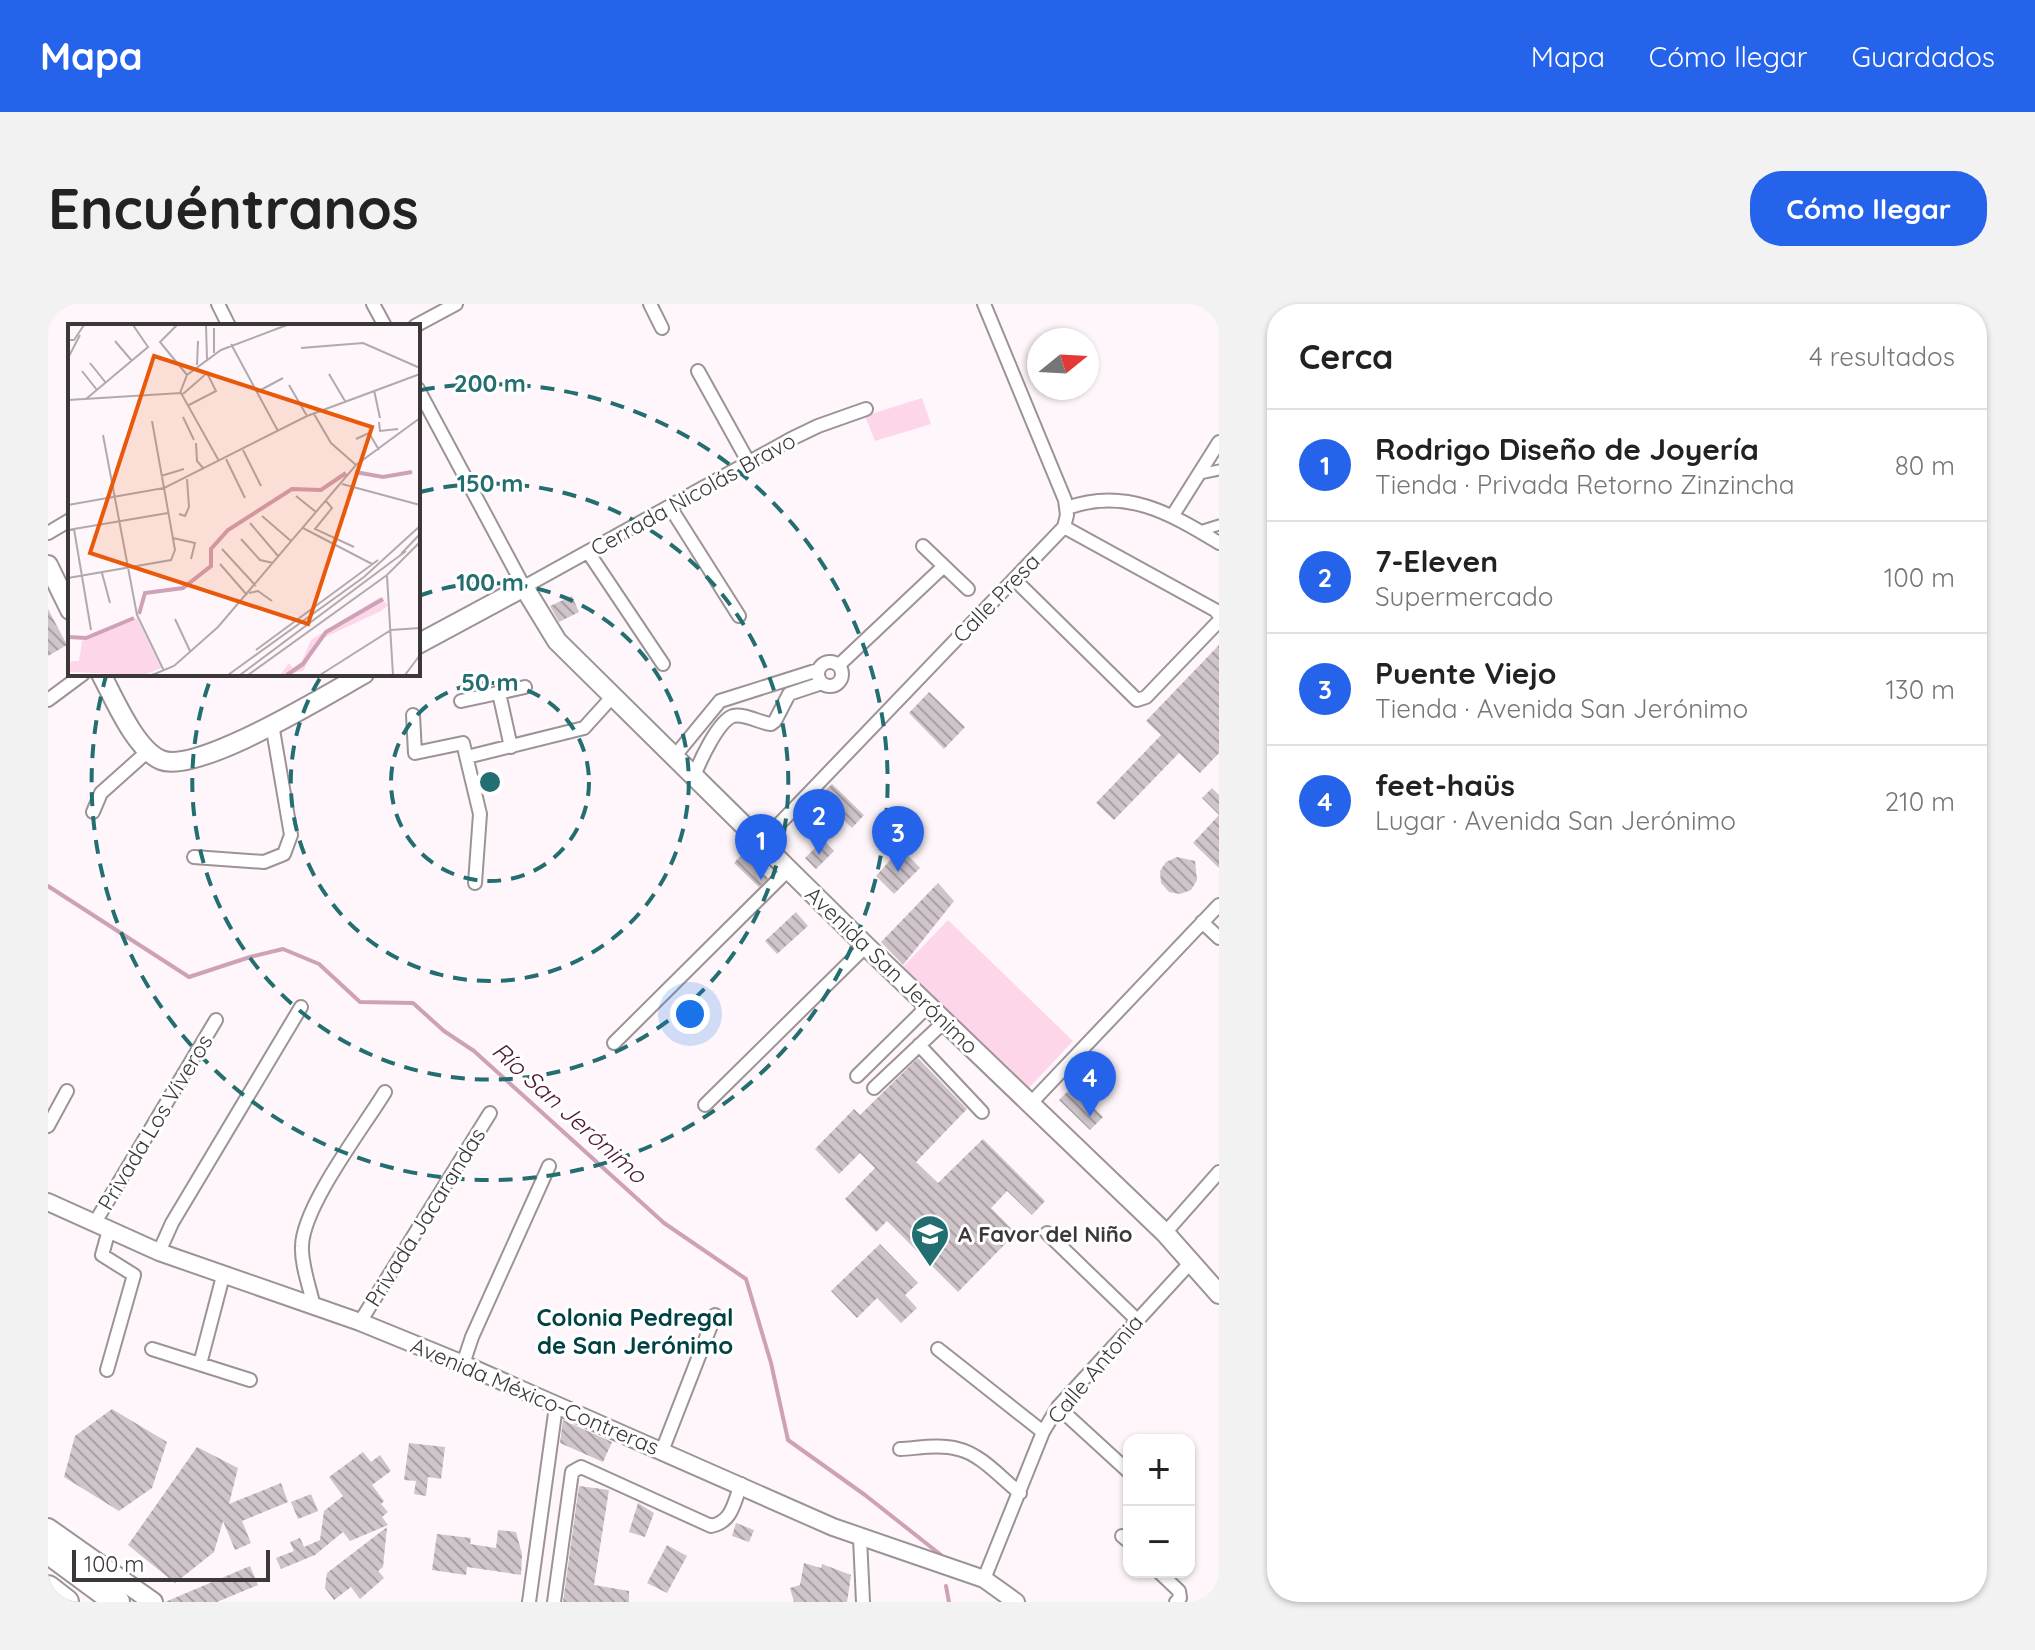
<!DOCTYPE html>
<html lang="es">
<meta charset="utf-8">
<style>
body{margin:0;font-family:Quicksand,sans-serif;background:#f2f2f2;color:#222}
.controls{position:absolute;right:24px;bottom:24px;display:grid;overflow:hidden;border-radius:16px;box-shadow:0 2px 6px #0004}
.controls button{width:72px;height:72px;display:grid;place-items:center;padding:0;border:0;border-bottom:2px solid #e0e0e0;background:#fff;color:#222;font:40px sans-serif}
.compass{position:absolute;left:979px;top:24px;width:72px;height:72px;border-radius:50%;background:#fff;box-shadow:0 2px 6px #0004;rotate:72deg}
.scale{position:absolute;left:24px;bottom:20px;width:198px;box-sizing:border-box;padding-left:8px;border:4px solid #3c383a;border-top:0;font-size:22px;line-height:28px;white-space:nowrap;color:#3c383a;-webkit-text-stroke:6px #fff;paint-order:stroke}
.you{position:absolute;left:642px;top:710px;width:28px;height:28px;margin:-20px;border:6px solid #fff;border-radius:50%;background:#1a73e8;box-shadow:0 0 0 12px #1a73e833}
.badge{display:grid;place-items:center;width:52px;height:52px;border-radius:50%;background:#2563eb;color:#fff;font-size:26px;font-weight:700}
.pin{position:absolute;translate:-50% -66px;filter:drop-shadow(0 2px 4px #0008)}
.pin::after{content:'';position:absolute;top:42px;width:28px;height:24px;background:inherit;clip-path:polygon(0 0,100% 0,50% 100%)}
.list{margin:0;padding:0;list-style:none}
h2{display:flex;justify-content:space-between;align-items:center;height:104px;margin:0;padding:0 32px;font-size:34px}
h2 small{font-size:26px;font-weight:400;color:#767676}
.list li{display:grid;grid-template-columns:52px 1fr auto;gap:24px;align-items:center;box-sizing:border-box;height:112px;padding:0 32px;border-top:2px solid #e0e0e0}
.list b{display:block;font-size:30px;white-space:nowrap}
.list p{margin:0;font-size:26px;white-space:nowrap;color:#767676}
.list em{font-size:26px;font-style:normal;color:#767676}
.map{position:relative;flex:none;width:1171px;height:1298px;overflow:hidden;border-radius:32px}
header{display:flex;align-items:center;gap:48px;box-sizing:border-box;height:112px;padding:0 40px;background:#2563eb;color:#fff}
header strong{font-size:38px}
nav{display:flex;gap:44px;margin-inline-start:auto;font-size:28px}
.intro{display:flex;align-items:center;justify-content:space-between;box-sizing:border-box;height:192px;padding:0 48px}
h1{margin:0;font-size:56px}
.button{padding:20px 36px;border-radius:32px;background:#2563eb;color:#fff;font-size:28px;font-weight:700}
main{display:flex;gap:48px;padding:0 48px}
aside{flex:1;background:#fff;border-radius:32px;box-shadow:0 2px 6px #0004}
.map>svg:first-child{display:block}
.garden{fill:#fdd7e9}
.lines{fill:none;stroke-linecap:round;stroke-linejoin:round}
.stream{stroke:#cfa1b7;stroke-width:4}
.building{fill:url(#building-back-hatch)}
.pedestrian-casing{stroke:#9c9397;stroke-width:13}
.minor-casing{stroke:#9c9397;stroke-width:16}
.tertiary-casing{stroke:#9c9397;stroke-width:20}
.secondary-casing{stroke:#9c9397;stroke-width:22}
.motorway-casing{stroke:#9c9397;stroke-width:28}
.pedestrian{stroke:#fff;stroke-width:9}
.minor{stroke:#fff;stroke-width:12}
.tertiary{stroke:#fff;stroke-width:16}
.secondary{stroke:#fff;stroke-width:18}
.motorway{stroke:#fff;stroke-width:24}
.ring{fill:none;stroke:#236e70;stroke-width:4;stroke-dasharray:14 10}
.labels{text-anchor:middle;stroke-width:6;stroke-linejoin:round;paint-order:stroke}
.street-label{font-size:22px;fill:#3c383a;stroke:#fff}
.poi-label{font-size:22px;font-weight:bold;fill:#3c383a;stroke:#fff;text-anchor:start}
.water-label{font-size:24px;font-style:italic;fill:#4e1737;stroke:#fff}
.neighbourhood-label{font-size:24px;font-weight:bold;fill:#004244;stroke:#fff}
.inset-river{fill:none;stroke:#cfa1b7;stroke-width:4}
.inset-road{fill:none;stroke:#b0aaad;stroke-width:2}
.view{fill:#e8590c;fill-opacity:0.15;stroke:#e8590c;stroke-width:4}
.inset-edge{fill:none;stroke:#3c383a;stroke-width:4}
.centre{fill:#236e70;stroke:#fff;stroke-width:4}
.ring-label{font-size:24px;text-anchor:middle;font-weight:bold;fill:#236e70;stroke:#fff;stroke-width:6;stroke-linejoin:round;paint-order:stroke}
</style>
<header>
<strong>Mapa</strong>
<nav><a>Mapa</a><a>Cómo llegar</a><a>Guardados</a></nav>
</header>
<div class="intro"><h1>Encuéntranos</h1><a class="button">Cómo llegar</a></div>
<main>
<div class="map">
<svg width="1171" height="1298" viewBox="0 0 1171 1298">
<defs>
<pattern id="building-back-hatch" width="6" height="6" patternUnits="userSpaceOnUse" patternTransform="scale(2)"><rect width="6" height="6" fill="#cec4c9"/><path d="M-1 5l2 2M0 0l6 6M5-1l2 2" fill="none" stroke="#a8a0a4"/></pattern>
</defs>
<rect width="100%" height="100%" fill="#fef6fa"/>
<!-- garden -->
<path class="garden" d="M874,94L883,120L827,137L817,112Z
M900,616L1025,737L980,785L854,664Z"/>
<g class="lines">
<!-- stream -->
<path class="stream" d="M0,582L141,673L202,653L235,645L271,660L312,698L365,699L396,727L426,747L616,919L698,975L723,1059L740,1136L817,1191L893,1251L894,1255
M898,1282L901,1298"/>
</g>
<!-- building -->
<path class="building" d="M524,292L531,308L511,318L502,302Z
M0,305L19,341L0,352Z
M1171,341V449L1152,469L1131,449L1066,516L1048,499L1113,431L1098,417Z
M881,388L917,423L896,445L861,409Z
M784,480L816,511L804,524L771,492Z
M1164,484L1171,491V564L1145,539L1171,511L1154,494Z
M775,536L786,547L768,565L757,554Z
M853,544L872,564L846,590L828,572Z
M695,549L720,574L711,583L686,559Z
M1129,553L1147,557L1149,576L1143,586L1132,590L1121,588L1113,579L1112,567L1118,558Z
M890,579L906,597L855,661L833,638Z
M748,608L760,622L729,650L717,637Z
M870,754L919,805L868,858L890,879L935,835L997,897L984,911L959,887L943,904L968,929L910,988L839,917L828,928L797,895L827,864L812,849L791,870L767,845L806,805L812,811Z
M1024,783L1055,813L1042,826L1011,796Z
M832,940L870,979L857,991L869,1004L853,1019L829,994L809,1014L783,987Z
M64,1105L119,1138L104,1184L71,1207L16,1173L27,1132Z
M515,1116L564,1138L555,1158L512,1139Z
M361,1139L397,1143L393,1175L380,1173L378,1192L366,1190L368,1177L356,1176Z
M149,1143L190,1164L181,1200L233,1179L240,1198L194,1217L203,1239L187,1246L175,1217L166,1248L127,1279L80,1241Z
M315,1148L323,1158L332,1151L343,1167L324,1181L336,1197L333,1200L340,1208L334,1213L340,1221L302,1237L295,1228L267,1251L233,1265L228,1254L246,1247L242,1238L252,1234L256,1243L272,1236L276,1207L295,1192L281,1173Z
M531,1182L561,1186L546,1281L581,1287V1298H515Z
M263,1190L270,1207L250,1215L243,1198Z
M590,1199L606,1209L597,1233L581,1228Z
M688,1219L706,1226L701,1238L684,1232Z
M339,1223L335,1263L330,1267L336,1274L312,1295L303,1283L286,1296L277,1284L279,1269Z
M450,1226L468,1228L474,1250L473,1271L419,1263L418,1271L384,1266L389,1230L423,1234L422,1240L448,1244Z
M619,1241L639,1252L619,1289L599,1279Z
M756,1259L773,1264L774,1260L803,1271L799,1298H746L742,1284L752,1281Z
M202,1262L210,1281L169,1298H117Z"/>
<g class="lines">
<defs>
<path id="pedestrian" d="M1152,170L1171,166
M1152,227L1171,221"/>
<path id="minor" d="M170,0L181,22
M325,0L337,22
M602,0L614,24
M367,22L408,0
M650,67L701,159
M370,85L476,283L743,135L770,122L818,105
M622,203L691,312
M1019,204C1077,183 1122,209 1171,239
M1125,211L1171,138
M1016,223L1167,306L1171,311
M0,229L22,216
M875,242L920,285
M540,248L615,360
M966,275L1089,396L1098,393L1171,317
M770 370a12 12 0 1 1 24 0a12 12 0 1 1-24 0Z
M791,361L896,262
M451,389L463,443
M0,396L35,370
M413,397L477,383
M365,411L367,449L415,439L432,510L427,579
M419,453L536,424L565,392
M626,453L672,397L770,366
M646,472C652,457 670,417 685,412C696,409 712,419 723,420L727,417L741,390L774,379
M45,508L53,489L100,447
M714,538L1016,223L1019,211L1017,196L936,0
M146,553L216,558L236,550L243,531L224,420
M1154,618L1171,634
M566,739L741,565
M871,741L934,808
M809,772L880,702
M826,784L896,718
M982,800L1171,601
M657,801L818,642
M0,822L19,787
M46,920L168,716
M999,929L1088,1015
M1117,929L1171,868
M111,948L124,919L253,703
M266,1003C262,984 253,961 254,942C255,902 315,824 337,788
M312,1018L442,809
M104,1045L202,1076
M890,1045L995,1128
M152,1060L175,972
M415,1060L424,1033L501,862
M59,1066L86,971L54,951L61,926
M1010,1103L1081,1168
M852,1145C871,1144 892,1140 910,1145C933,1150 954,1175 972,1189
M614,1147L667,1011
M1074,1232L1081,1238
M812,1234L815,1298
M1111,1268L1131,1287L1132,1294L1128,1298
M936,1275L995,1128L1010,1103L1143,958
M481,1298L508,1102
M506,1298L524,1168L533,1163L663,1222C684,1218 686,1199 693,1180"/>
<path id="tertiary" d="M0,898L111,948L312,1018L415,1060L785,1223L936,1275L968,1298"/>
<path id="secondary" d="M0,261L22,306
M370,340L476,283L509,337L818,642L1117,929L1171,990
M53,370C66,394 87,445 113,456C149,471 280,390 316,370
M0,1224L105,1298"/>
<path id="motorway" d="M0,1247L69,1298
M0,1284L18,1298"/>
</defs>
<!-- pedestrian casing -->
<use href="#pedestrian" class="pedestrian-casing"/>
<!-- minor casing -->
<use href="#minor" class="minor-casing"/>
<!-- tertiary casing -->
<use href="#tertiary" class="tertiary-casing"/>
<!-- secondary casing -->
<use href="#secondary" class="secondary-casing"/>
<!-- motorway casing -->
<use href="#motorway" class="motorway-casing"/>
<!-- pedestrian -->
<use href="#pedestrian" class="pedestrian"/>
<!-- minor -->
<use href="#minor" class="minor"/>
<!-- tertiary -->
<use href="#tertiary" class="tertiary"/>
<!-- secondary -->
<use href="#secondary" class="secondary"/>
<!-- motorway -->
<use href="#motorway" class="motorway"/>
</g>
<!-- distance rings -->
<g class="ring">
<circle cx="442" cy="478" r="99"/>
<path d="M371 292A199 199 0 1 1 274 371"/>
<path d="M372 188A298 298 0 1 1 164 371"/>
<path d="M373 86A398 398 0 1 1 58 372"/>
</g>
<!-- icons -->
<defs>
<symbol id="school-pin" viewBox="-11 -11 22 30"><path d="M0 17L-7.5 6A9.5 9.5 0 1 1 7.5 6Z" fill="#236e70" stroke="#fff"/><path d="M0-5L7-2L0 1L-7-2ZM-4 1L0 2.5L4 1V4Q0 6-4 4Z" fill="#fff"/></symbol>
</defs>
<g fill-rule="evenodd">
<use href="#school-pin" x="860" y="908" width="44" height="60"/>
</g>
<g class="labels">
<!-- street labels -->
<g class="street-label">
<text transform="translate(645 190) rotate(-29)" y="8">Cerrada Nicolás Bravo</text>
<text transform="translate(948 294) rotate(-46)" y="8">Calle Presa</text>
<text transform="translate(844 666) rotate(44)" y="8">Avenida San Jerónimo</text>
<text transform="translate(107 818) rotate(-59)" y="8">Privada Los Viveros</text>
<text transform="translate(377 913) rotate(-58)" y="8">Privada Jacarandas</text>
<text transform="translate(1047 1065) rotate(-50)" y="8">Calle Antonia</text>
<text transform="translate(487 1092) rotate(23)" y="8">Avenida México-Contreras</text>
</g>
<!-- poi labels -->
<g class="poi-label">
<text x="910" y="938">A Favor del Niño</text>
</g>
<!-- water labels -->
<g class="water-label">
<text transform="translate(521 809) rotate(42)" y="8">Río San Jerónimo</text>
</g>
<!-- neighbourhood labels -->
<g class="neighbourhood-label">
<text x="587" y="1022">Colonia Pedregal<tspan x="587" dy="28">de San Jerónimo</tspan></text>
</g>
</g>
<!-- overview -->
<g transform="translate(20 20)">
<rect width="352" height="352" fill="#fef6fa"/>
<path d="M312,273L320,281L313,287L251,316L235,347L212,351L221,339L225,344L234,337L243,316Z" fill="#fdd7e9"/>
<path d="M69,294L93,344L76,351L1,348L3,337H11L14,317Z" fill="#fdd7e9"/>
<path class="inset-river" d="M287,148L315,153L344,148M71,290L77,269L115,264L143,242V225L160,206L224,165L253,166L278,149M0,313L18,314L66,294M219,351L235,340L258,308L315,275"/>
<path class="inset-road" d="M109,1L92,18L119,51M138,1L139,35M146,4V29M0,16H6L16,1M47,17L64,37M163,20L210,107M233,24L295,19L352,44M0,34L12,11M22,39L38,59M129,41L130,17M14,47L29,66M261,50L277,77M221,61L239,92M306,66L312,94M189,68L215,54M112,69L119,51L153,26L219,1M115,70L139,49L148,67L121,81M18,75L80,23L65,1M0,76L113,69L151,137M246,90L263,119L288,141M115,93L126,116M311,98L312,107L330,105M35,111L69,291L96,347M288,115L301,109L311,126M128,119L129,137L136,145M175,126L193,162M158,135L177,174M93,152L116,145M274,160L352,181M228,172L248,188M258,177L264,184L247,205L286,223M0,181L96,164L84,97M111,190L117,192L121,183L119,155M194,192L223,217M182,199L210,232M235,204L304,240M6,205L23,306M0,206L100,189M105,214L127,219L123,235M173,215L192,236L205,239M154,225L188,262M333,230L352,210M152,240L179,271M34,249L42,279M319,252L325,351M0,254L103,236L107,226L96,164L239,92L352,50M181,269L190,267L204,277M107,295L122,327M188,326L310,236M84,351L106,342L150,303L288,141L352,94M160,351L296,253L352,202M172,351L338,227M180,351L319,251L352,218M252,351L323,306L352,304M337,351L352,331"/>
<path class="view" d="M86,32L304,103L240,300L22,229Z"/>
<rect width="352" height="352" class="inset-edge"/>
</g>
<circle cx="442" cy="478" r="12" class="centre"/>
<g class="ring-label">
<text x="442" y="88">200 m</text>
<text x="442" y="188">150 m</text>
<text x="442" y="287">100 m</text>
<text x="442" y="387">50 m</text>
</g>
</svg>
<div class="controls">
<button>+</button>
<button>−</button>
</div>
<svg class="compass" viewBox="-18 -18 36 36"><path d="M0-13l5 13h-10z" fill="#e53935"/><path d="M0 13l5-13h-10z" fill="#767676"/></svg>
<div class="scale">100 m</div>
<div class="you"></div>
<div class="pin badge" style="left:713px;top:576px">1</div>
<div class="pin badge" style="left:771px;top:551px">2</div>
<div class="pin badge" style="left:850px;top:568px">3</div>
<div class="pin badge" style="left:1042px;top:813px">4</div>
</div>
<aside>
<h2>Cerca<small>4 resultados</small></h2>
<ul class="list">
<li><span class="badge">1</span><div><b>Rodrigo Diseño de Joyería</b><p>Tienda · Privada Retorno Zinzincha</p></div><em>80 m</em></li>
<li><span class="badge">2</span><div><b>7-Eleven</b><p>Supermercado</p></div><em>100 m</em></li>
<li><span class="badge">3</span><div><b>Puente Viejo</b><p>Tienda · Avenida San Jerónimo</p></div><em>130 m</em></li>
<li><span class="badge">4</span><div><b>feet-haüs</b><p>Lugar · Avenida San Jerónimo</p></div><em>210 m</em></li>
</ul>
</aside>
</main>
